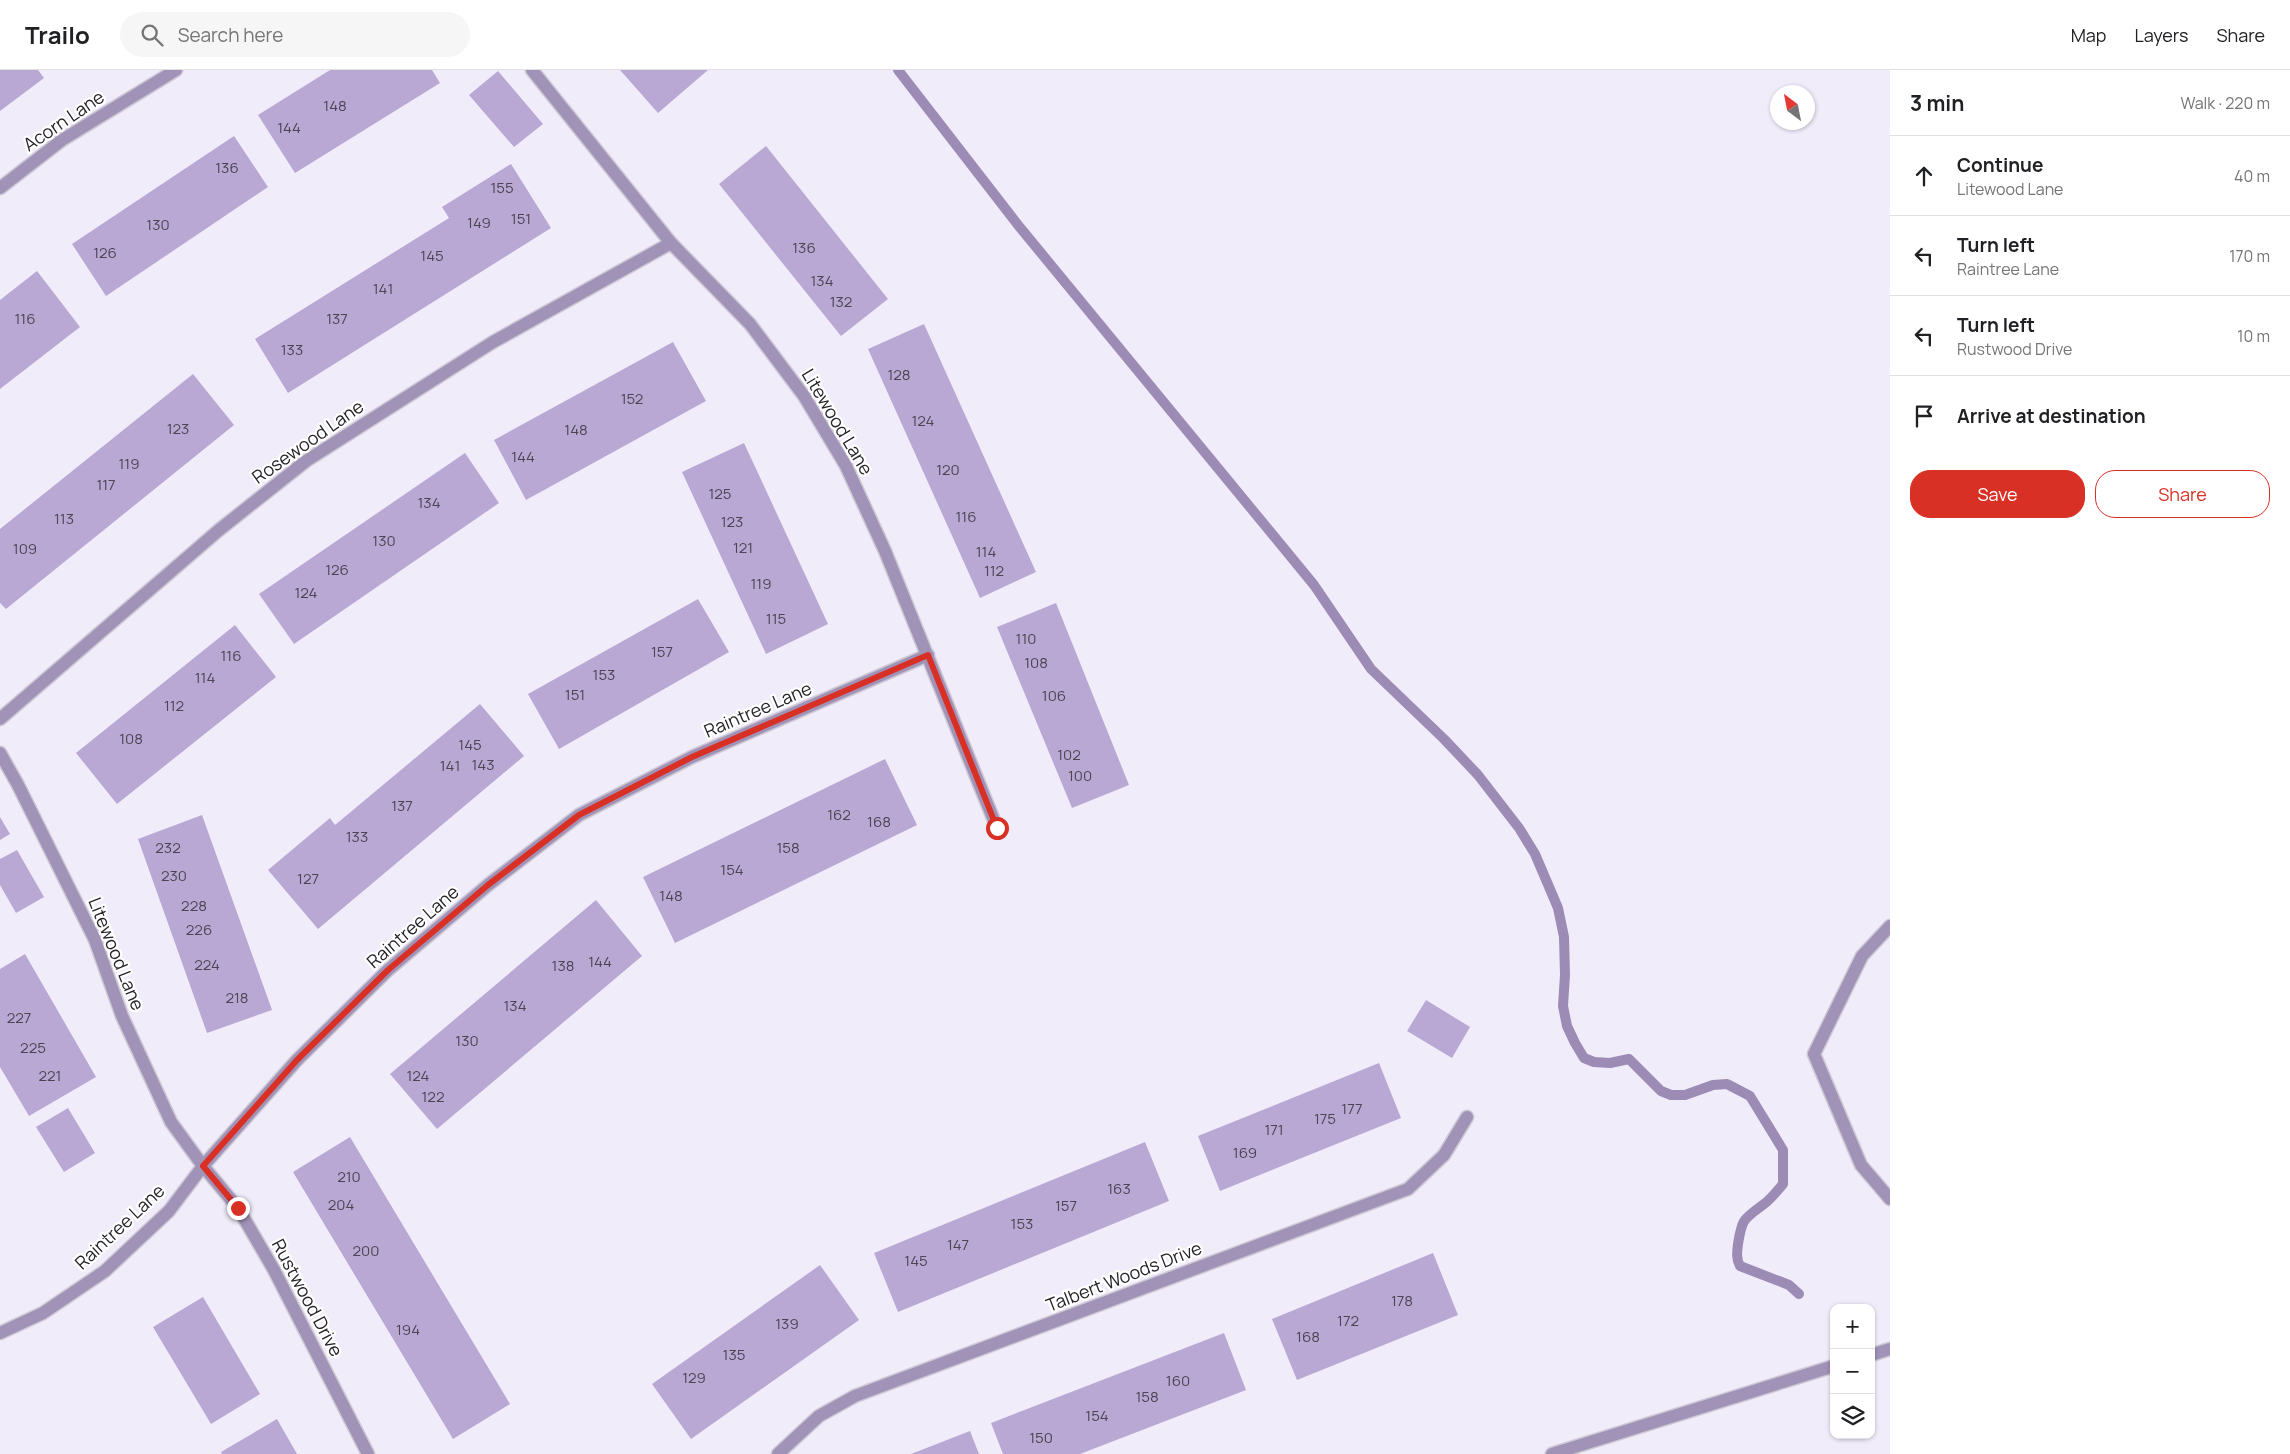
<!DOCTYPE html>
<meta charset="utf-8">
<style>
body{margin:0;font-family:Manrope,sans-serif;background:#f6f6f6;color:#202124}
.controls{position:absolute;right:15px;bottom:15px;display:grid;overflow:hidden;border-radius:10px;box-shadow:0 1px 4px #0004}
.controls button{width:45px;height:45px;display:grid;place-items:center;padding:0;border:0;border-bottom:1px solid #e0e0e0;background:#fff;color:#202124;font:25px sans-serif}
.compass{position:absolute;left:1770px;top:15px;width:45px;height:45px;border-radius:50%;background:#fff;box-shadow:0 1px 4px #0004;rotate:328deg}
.stop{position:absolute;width:15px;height:15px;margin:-11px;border:4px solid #d93025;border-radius:50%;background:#fff}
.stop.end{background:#d93025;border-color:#fff;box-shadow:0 1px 5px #0008}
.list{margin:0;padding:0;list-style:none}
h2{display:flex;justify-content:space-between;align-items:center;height:65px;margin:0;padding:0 20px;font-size:21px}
h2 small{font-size:16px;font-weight:400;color:#757577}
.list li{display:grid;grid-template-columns:32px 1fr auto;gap:15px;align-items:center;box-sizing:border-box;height:80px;padding:0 20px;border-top:1px solid #e0e0e0}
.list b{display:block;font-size:19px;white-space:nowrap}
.list p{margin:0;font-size:16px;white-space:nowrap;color:#757577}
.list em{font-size:16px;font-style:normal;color:#757577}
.actions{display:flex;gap:10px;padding:15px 20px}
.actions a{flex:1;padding:11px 0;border:1px solid #d93025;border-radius:20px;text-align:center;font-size:18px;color:#d93025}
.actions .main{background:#d93025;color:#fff}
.icon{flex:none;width:28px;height:28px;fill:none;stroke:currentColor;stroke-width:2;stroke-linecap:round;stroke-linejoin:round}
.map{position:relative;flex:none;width:1890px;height:1384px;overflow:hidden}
header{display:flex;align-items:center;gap:30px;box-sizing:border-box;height:70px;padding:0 25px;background:#fff;border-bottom:1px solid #e0e0e0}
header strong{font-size:24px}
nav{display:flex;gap:28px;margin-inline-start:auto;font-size:18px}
.search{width:350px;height:45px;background:#f6f6f6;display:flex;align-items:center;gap:12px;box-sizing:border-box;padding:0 18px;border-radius:28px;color:#757577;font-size:19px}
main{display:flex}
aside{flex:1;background:#fff}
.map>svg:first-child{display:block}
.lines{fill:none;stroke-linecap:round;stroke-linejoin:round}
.stream{stroke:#9c8bb5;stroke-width:10}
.building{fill:#b9a8d4}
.lane-casing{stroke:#ccc8d4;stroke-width:15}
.street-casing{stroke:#ccc8d4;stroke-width:15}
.lane{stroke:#a192b7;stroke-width:12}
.street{stroke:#a192b7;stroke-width:12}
.route{stroke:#d93025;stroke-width:6}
.labels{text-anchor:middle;stroke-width:4.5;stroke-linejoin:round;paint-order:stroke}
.number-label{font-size:15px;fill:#4a4453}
.street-label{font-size:18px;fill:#252328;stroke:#fff}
</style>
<header>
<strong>Trailo</strong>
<div class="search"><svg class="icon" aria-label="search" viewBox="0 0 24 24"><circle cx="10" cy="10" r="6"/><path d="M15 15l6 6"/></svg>Search here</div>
<nav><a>Map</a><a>Layers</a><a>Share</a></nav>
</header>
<main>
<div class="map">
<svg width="1890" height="1384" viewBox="0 0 1890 1384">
<rect width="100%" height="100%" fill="#f1ecfa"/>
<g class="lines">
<!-- stream -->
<path class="stream" d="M898,0L1018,155L1314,515L1371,599L1444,669L1478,705L1519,758L1535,784L1558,838L1564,867L1565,905L1563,936L1567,956L1575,973L1584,988L1594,992L1610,993L1629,989L1661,1021L1671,1025H1685L1713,1015L1727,1014L1750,1026L1783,1080V1114C1777,1121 1771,1129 1764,1134C1744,1149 1742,1148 1738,1174C1737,1182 1736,1189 1740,1196L1789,1215L1799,1224"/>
</g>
<!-- building -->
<path class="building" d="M0,0H38L44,8L0,41Z
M330,0H432L440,13L295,103L258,45Z
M620,0H708L658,43Z
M498,1L543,54L514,77L469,25Z
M234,66L268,117L106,226L72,174Z
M766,76L888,229L841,266L719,114Z
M511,94L551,158L288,323L255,269L449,148L442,137Z
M37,201L80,257L0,319V230Z
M924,254L1036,502L980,528L868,279Z
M673,272L706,331L526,430L494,370Z
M193,304L234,355L6,539L0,533V459Z
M744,373L828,554L766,584L682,402Z
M465,383L499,433L294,574L259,524Z
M698,529L729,582L559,679L528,624Z
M1056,533L1129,715L1072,738L997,557Z
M235,555L276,607L117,734L76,683Z
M480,634L524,686L318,859L268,800L330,748L335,755Z
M885,689L917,755L675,873L643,807Z
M202,745L272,940L207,963L138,769Z
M0,747L10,764L0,770Z
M17,780L44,827L16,843L0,815V789Z
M596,830L642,886L437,1059L390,1004Z
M25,884L96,1007L29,1046L0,997V899Z
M1426,930L1470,957L1452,988L1407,961Z
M1379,993L1401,1048L1220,1121L1198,1066Z
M68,1038L95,1083L64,1102L36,1057Z
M350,1067L510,1334L453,1369L293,1102Z
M1145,1072L1169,1131L898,1242L874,1183Z
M1433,1183L1458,1245L1297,1310L1272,1249Z
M820,1195L859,1250L691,1369L652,1314Z
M203,1227L260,1324L211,1354L153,1257Z
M1224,1263L1246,1320L1080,1384H1003L991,1353Z
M277,1349L297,1384H222L221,1382Z
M970,1361L979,1384H911Z"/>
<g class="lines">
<defs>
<path id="lane" d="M1871,1285L1890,1279
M1552,1384L1834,1296"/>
<path id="street" d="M532,0L671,173L750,254L804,326L846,396L885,481L997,758
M0,118L62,70L176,0
M0,649L219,460L306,391L493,272L671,173
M0,683L18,715L95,870L122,946L171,1052L203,1096L238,1138L274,1200L368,1384
M1890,856L1862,886L1814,984L1861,1095L1890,1129
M0,1263L43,1243L105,1201L169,1141L203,1096L297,990L388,900L488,815L579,745L692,687L928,585
M778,1384L819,1346L855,1326L1408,1119L1444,1085L1467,1047"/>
</defs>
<!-- lane casing -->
<use href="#lane" class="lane-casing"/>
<!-- street casing -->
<use href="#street" class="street-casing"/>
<!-- lane -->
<use href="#lane" class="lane"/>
<!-- street -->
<use href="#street" class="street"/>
</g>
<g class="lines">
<!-- route -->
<path class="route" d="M238,1138L203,1096L297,990L388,900L488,815L579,745L692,687L928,585L997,758"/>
</g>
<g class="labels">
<!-- number labels -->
<g class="number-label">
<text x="335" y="41">148</text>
<text x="289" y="63">144</text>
<text x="227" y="103">136</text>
<text x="502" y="123">155</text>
<text x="521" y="154">151</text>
<text x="479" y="158">149</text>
<text x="158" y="160">130</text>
<text x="804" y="183">136</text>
<text x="105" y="188">126</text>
<text x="432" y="191">145</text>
<text x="822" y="216">134</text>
<text x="383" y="224">141</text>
<text x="841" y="237">132</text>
<text x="25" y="254">116</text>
<text x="337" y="254">137</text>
<text x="292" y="285">133</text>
<text x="899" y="310">128</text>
<text x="632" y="334">152</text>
<text x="923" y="356">124</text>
<text x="178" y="364">123</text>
<text x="576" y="365">148</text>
<text x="523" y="392">144</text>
<text x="129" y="399">119</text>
<text x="948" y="405">120</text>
<text x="106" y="420">117</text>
<text x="720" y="429">125</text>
<text x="429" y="438">134</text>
<text x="966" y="452">116</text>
<text x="64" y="454">113</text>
<text x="732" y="457">123</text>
<text x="384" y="476">130</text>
<text x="743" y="483">121</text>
<text x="25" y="484">109</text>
<text x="986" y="487">114</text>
<text x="337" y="505">126</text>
<text x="994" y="506">112</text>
<text x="761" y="519">119</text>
<text x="306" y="528">124</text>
<text x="776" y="554">115</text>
<text x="1026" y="574">110</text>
<text x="662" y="587">157</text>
<text x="231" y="591">116</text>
<text x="1036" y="598">108</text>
<text x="604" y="610">153</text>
<text x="205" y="613">114</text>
<text x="575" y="630">151</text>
<text x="1054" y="631">106</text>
<text x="174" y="641">112</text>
<text x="131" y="674">108</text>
<text x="470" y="680">145</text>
<text x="1069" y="690">102</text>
<text x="483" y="700">143</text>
<text x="450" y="701">141</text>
<text x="1080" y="711">100</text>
<text x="402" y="741">137</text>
<text x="839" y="750">162</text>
<text x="879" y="757">168</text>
<text x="357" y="772">133</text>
<text x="168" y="783">232</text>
<text x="788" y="783">158</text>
<text x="732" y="805">154</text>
<text x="174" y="811">230</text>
<text x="308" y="814">127</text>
<text x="671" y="831">148</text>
<text x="194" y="841">228</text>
<text x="199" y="865">226</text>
<text x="600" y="897">144</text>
<text x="207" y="900">224</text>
<text x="563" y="901">138</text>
<text x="237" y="933">218</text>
<text x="515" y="941">134</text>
<text x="19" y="953">227</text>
<text x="467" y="976">130</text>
<text x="33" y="983">225</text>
<text x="50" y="1011">221</text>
<text x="418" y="1011">124</text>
<text x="433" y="1032">122</text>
<text x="1352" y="1044">177</text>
<text x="1325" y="1054">175</text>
<text x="1274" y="1065">171</text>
<text x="1245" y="1088">169</text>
<text x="349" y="1112">210</text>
<text x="1119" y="1124">163</text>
<text x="341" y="1140">204</text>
<text x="1066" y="1141">157</text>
<text x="1022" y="1159">153</text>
<text x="958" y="1180">147</text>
<text x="366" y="1186">200</text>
<text x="916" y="1196">145</text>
<text x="1402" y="1236">178</text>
<text x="1348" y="1256">172</text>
<text x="787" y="1259">139</text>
<text x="408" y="1265">194</text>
<text x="1308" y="1272">168</text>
<text x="734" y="1290">135</text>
<text x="694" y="1313">129</text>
<text x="1178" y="1316">160</text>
<text x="1147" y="1332">158</text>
<text x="1097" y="1351">154</text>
<text x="1041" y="1373">150</text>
</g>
<!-- street labels -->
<g class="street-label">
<text transform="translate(64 51) rotate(-34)" y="6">Acorn Lane</text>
<text transform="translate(837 352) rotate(59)" y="6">Litewood Lane</text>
<text transform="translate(308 372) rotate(-35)" y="6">Rosewood Lane</text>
<text transform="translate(758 640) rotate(-23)" y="6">Raintree Lane</text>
<text transform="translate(413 857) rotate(-41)" y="6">Raintree Lane</text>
<text transform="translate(116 884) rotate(68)" y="6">Litewood Lane</text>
<text transform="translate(120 1157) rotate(-43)" y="6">Raintree Lane</text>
<text transform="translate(1124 1207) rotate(-21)" y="6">Talbert Woods Drive</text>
<text transform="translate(307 1228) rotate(62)" y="6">Rustwood Drive</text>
</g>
</g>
</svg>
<div class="controls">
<button>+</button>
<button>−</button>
<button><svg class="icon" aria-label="layers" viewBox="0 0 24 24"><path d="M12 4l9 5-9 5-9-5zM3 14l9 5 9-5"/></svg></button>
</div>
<svg class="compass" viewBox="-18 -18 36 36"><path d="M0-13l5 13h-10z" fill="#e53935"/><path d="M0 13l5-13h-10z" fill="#757577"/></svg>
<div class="stop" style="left:997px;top:758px"></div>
<div class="stop end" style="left:238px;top:1138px"></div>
</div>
<aside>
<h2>3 min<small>Walk · 220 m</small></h2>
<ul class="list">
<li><svg class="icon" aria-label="ahead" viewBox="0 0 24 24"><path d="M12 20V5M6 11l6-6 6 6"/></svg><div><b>Continue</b><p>Litewood Lane</p></div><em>40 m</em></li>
<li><svg class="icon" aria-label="left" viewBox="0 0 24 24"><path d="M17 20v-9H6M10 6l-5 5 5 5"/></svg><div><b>Turn left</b><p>Raintree Lane</p></div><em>170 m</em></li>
<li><svg class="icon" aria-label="left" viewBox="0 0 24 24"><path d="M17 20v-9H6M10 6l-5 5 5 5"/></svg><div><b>Turn left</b><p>Rustwood Drive</p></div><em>10 m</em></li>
<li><svg class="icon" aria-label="arrive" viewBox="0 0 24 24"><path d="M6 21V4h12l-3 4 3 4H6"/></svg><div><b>Arrive at destination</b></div></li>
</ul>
<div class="actions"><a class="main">Save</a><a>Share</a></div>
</aside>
</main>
